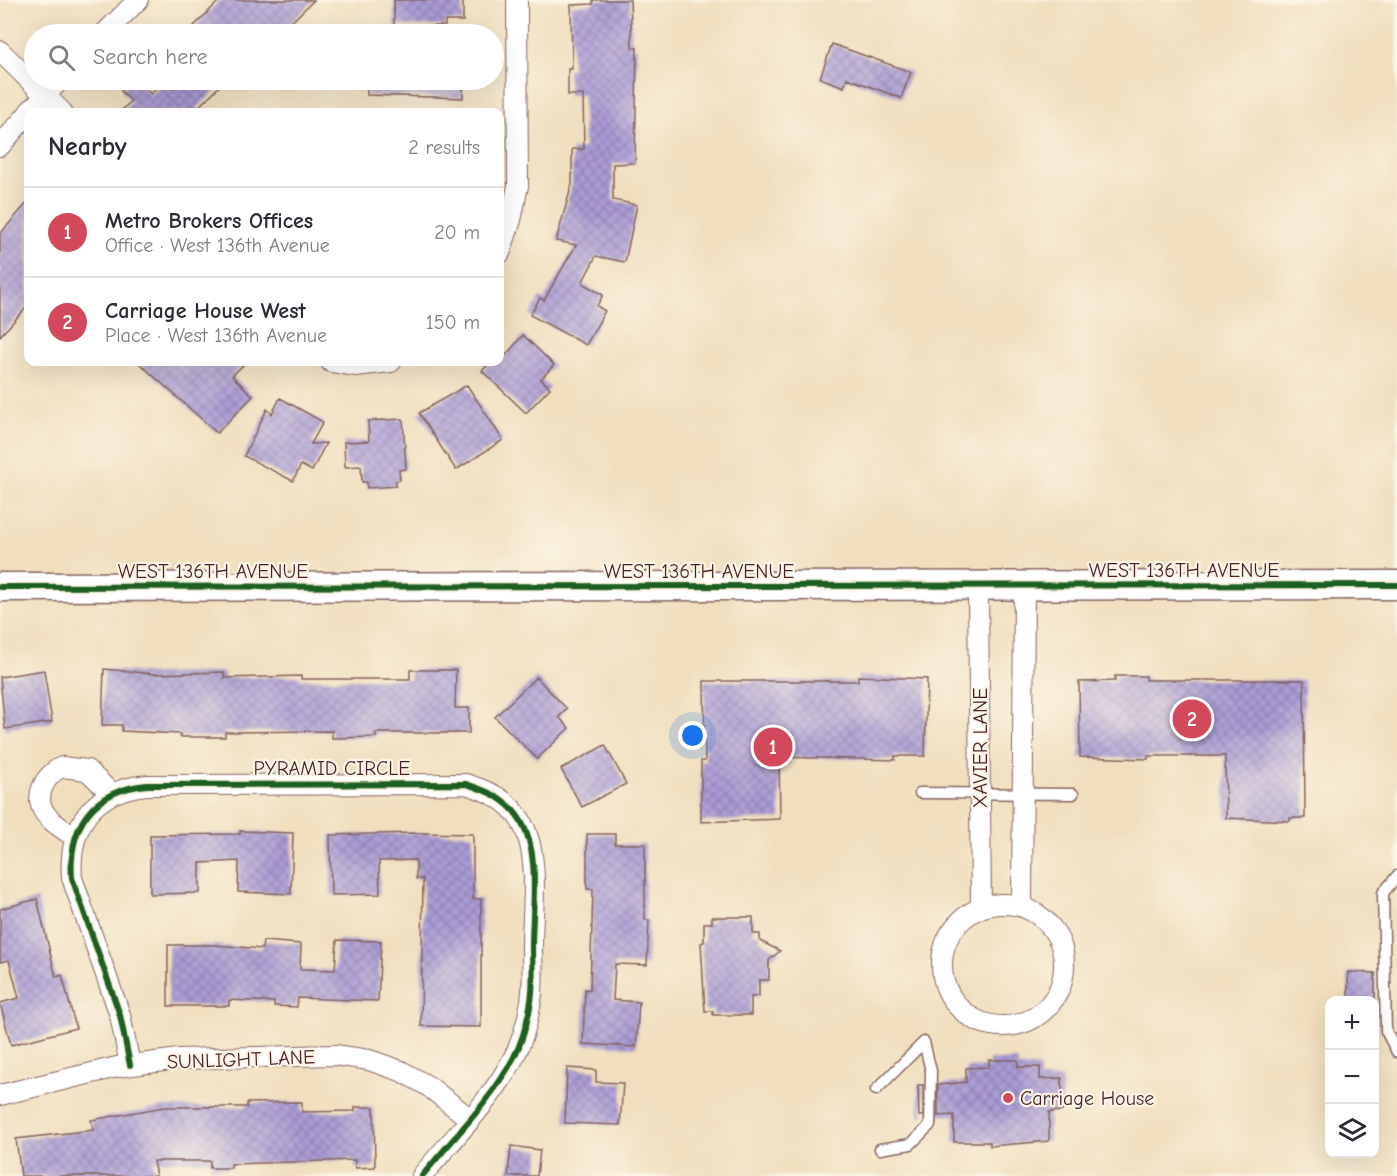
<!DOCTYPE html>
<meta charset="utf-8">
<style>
body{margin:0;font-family:"Comic Neue",sans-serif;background:#f7f7f7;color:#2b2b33}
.controls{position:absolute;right:18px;bottom:18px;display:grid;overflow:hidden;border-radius:12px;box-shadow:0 6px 24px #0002}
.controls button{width:54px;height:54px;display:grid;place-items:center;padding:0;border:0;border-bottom:2px solid #e1e1e2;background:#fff;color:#2b2b33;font:30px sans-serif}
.you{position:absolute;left:693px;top:736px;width:21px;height:21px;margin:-15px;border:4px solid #fff;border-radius:50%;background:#1a73e8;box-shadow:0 0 0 9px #1a73e833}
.badge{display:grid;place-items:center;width:39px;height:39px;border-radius:50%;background:#d1495b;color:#fff;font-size:20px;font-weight:700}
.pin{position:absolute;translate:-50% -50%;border:3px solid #fff;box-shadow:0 2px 6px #0006}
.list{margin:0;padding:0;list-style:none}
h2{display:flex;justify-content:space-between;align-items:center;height:78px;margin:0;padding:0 24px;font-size:26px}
h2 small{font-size:20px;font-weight:400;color:#7c7c81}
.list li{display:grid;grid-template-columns:39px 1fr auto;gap:18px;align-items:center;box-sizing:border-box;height:90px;padding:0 24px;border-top:2px solid #e1e1e2}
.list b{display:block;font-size:22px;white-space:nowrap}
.list p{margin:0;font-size:20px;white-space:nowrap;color:#7c7c81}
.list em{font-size:20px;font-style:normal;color:#7c7c81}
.icon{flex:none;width:33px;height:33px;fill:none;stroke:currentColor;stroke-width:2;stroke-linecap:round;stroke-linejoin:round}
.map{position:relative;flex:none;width:1397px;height:1176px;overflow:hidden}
.search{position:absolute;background:#fff;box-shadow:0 6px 24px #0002;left:24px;top:24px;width:480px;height:66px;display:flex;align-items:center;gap:15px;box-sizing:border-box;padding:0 21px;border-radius:33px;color:#7c7c81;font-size:22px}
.panel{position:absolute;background:#fff;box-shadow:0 6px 24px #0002;left:24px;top:108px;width:480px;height:258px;border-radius:12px}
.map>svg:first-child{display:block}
.building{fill:url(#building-cross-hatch)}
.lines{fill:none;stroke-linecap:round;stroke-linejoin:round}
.service-casing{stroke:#84625e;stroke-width:13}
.minor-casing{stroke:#84625e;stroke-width:22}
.secondary-casing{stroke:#84625e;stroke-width:31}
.service{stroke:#fff;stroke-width:10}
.minor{stroke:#fff;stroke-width:20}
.secondary{stroke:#fff;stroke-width:28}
.cycleway-casing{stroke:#fcf5e5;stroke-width:10}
.cycleway{stroke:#1b5e20;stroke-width:6}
.poi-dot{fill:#d1495b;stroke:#fcf5e5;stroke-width:2}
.labels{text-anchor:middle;stroke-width:4.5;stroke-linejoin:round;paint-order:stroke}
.street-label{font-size:20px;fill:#4a1f2b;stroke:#fcf5e5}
.poi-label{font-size:20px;fill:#4a1f2b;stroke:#fcf5e5;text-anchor:start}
</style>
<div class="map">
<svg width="1397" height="1176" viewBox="0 0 1397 1176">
<defs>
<pattern id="building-cross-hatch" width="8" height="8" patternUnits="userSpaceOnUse" patternTransform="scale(1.5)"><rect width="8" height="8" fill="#aa9cd6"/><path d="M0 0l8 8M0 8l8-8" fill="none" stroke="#8c7fae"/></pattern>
</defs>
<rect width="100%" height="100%" fill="#fcf5e5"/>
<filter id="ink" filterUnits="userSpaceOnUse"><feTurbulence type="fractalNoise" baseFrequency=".0167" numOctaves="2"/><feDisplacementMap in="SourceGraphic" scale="12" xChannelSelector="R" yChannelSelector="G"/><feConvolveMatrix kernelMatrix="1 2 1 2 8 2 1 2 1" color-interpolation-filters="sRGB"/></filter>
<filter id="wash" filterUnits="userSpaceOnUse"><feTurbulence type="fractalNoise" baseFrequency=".008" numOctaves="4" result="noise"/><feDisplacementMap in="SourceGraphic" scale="24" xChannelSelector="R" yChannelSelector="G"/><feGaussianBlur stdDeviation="1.35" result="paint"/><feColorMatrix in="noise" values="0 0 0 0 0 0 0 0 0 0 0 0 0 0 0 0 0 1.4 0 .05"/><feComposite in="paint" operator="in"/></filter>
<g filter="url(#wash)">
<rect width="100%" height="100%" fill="#f0debd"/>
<g id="blocks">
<!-- building -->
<path class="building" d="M220,0H314L279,34H186Z
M394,0H463V21H445V26H394Z
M593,0H630L632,48H637L635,163L613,164V200L637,205L625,262L596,256L582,283L603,295L597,306L605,311L586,345L530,315L540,298L544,300L576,245L556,241L572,184V149H584L583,95H568V69H572L571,5L593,4Z
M832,44L911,72L901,98L847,78L844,87L820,78Z
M133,80H136L151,94L165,80H226L193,112H120L131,101L121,91Z
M367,80H463V98L367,95Z
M28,202V306L0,336V234Z
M523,335L554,365L541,379L550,388L526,413L482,371L491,362H500Z
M138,362H246L232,376L253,396L217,433Z
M467,385L503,440L456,470L419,413Z
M280,398L323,422L311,444L326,443L312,471L301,465L293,481L244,456L267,409L272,414Z
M403,419L406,469L399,470L400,480L396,481V486L367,488V482H362L361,466L345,467L344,442L369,441L368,421Z
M104,669L154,674L224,672V678L301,676V679H410V670H456L455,708H469V733H376V737L332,738V731L225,732V737H180V734L122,731V725H102Z
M44,670L52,722L5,729L0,677Z
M858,676L927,679L925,756H895V760L779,757L780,819L701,822V761H705L704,681H858Z
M1115,676H1146V680H1304L1305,818H1290V821L1226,818L1225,756H1148V759L1080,757L1079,682L1115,681Z
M536,677L567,709L559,717L569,728L537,759L495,717Z
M605,745L626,784L582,807L561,769Z
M240,831L293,833L291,894L238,892L239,861L200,863V893L150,894V835L240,834Z
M417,833L473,834V899H481V1027L421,1026L423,879H416V860L379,861L380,894L331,895L330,835Z
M587,834H615V844H645V920H649L647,965L615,964L613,1000L639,1002L636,1047L583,1044L585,989L590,990L593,889H587Z
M37,899L56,977L62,975L76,1028L11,1045L0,1003L19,998L9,960L0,962V909Z
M712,917H753V934H760V941L780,951L769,960V980H759V996L751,997V1015H713V1011H705L701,943L704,942V923H712Z
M337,940L381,941L378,1001L298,998L297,1007L274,1006V1002L229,1000V1006H168V945H215L262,949L263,941L301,944L300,969L335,970Z
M1348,972L1375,973V1000H1348Z
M989,1060H1018V1067H1040V1079L1062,1078V1111L1049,1112V1141L990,1146V1142H954V1115L938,1116V1085L966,1082V1068L989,1067Z
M567,1068L596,1070V1082L623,1083L620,1125L565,1123Z
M918,1085H923V1116H919Z
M302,1102V1112L355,1111V1107H374L375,1167L355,1168V1160L231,1164V1168H210V1161H153L156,1176H21L16,1139L93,1130L91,1120L164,1107H247V1103Z
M511,1146L540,1150L537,1176H508Z"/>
</g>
</g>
<g filter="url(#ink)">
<use href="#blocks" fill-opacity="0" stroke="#84625e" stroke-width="1.5"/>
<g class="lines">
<defs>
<path id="service" d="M920,793L1073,794
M1397,876L1383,893L1386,1031L1397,1052
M876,1090L924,1042
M880,1149L911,1144L930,1125L931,1071L924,1042"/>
<path id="minor" d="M104,34L138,0
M0,51L62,112
M29,112L60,80
M0,146L28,114
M500,253L511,220L518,186L517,0
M331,362L355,366L391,362
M978,588L981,908
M75,837C66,831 55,825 48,817C31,800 44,775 62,767L87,770L112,794
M942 965a61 61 0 1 1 122 0a61 61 0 1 1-122 0Z
M1022,907L1024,587
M130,1065L120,1015L72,878C68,826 93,790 147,785L466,784C488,791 508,799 521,821C541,855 532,907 532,946C532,964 534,983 531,1001C528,1020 523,1040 514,1057C493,1099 452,1139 422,1176
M0,1095L117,1067L179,1059L335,1055L369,1060L401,1071L428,1086L469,1118"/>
<path id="secondary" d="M0,587L1397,585"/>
</defs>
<!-- service casing -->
<use href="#service" class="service-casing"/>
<!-- minor casing -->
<use href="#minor" class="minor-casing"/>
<!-- secondary casing -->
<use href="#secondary" class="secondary-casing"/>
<!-- service -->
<use href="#service" class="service"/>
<!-- minor -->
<use href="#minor" class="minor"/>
<!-- secondary -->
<use href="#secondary" class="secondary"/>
<defs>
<path id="cycleway" d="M0,587L1397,585
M130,1065L120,1015L72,878C68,826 93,790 147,785L466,784C488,791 508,799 521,821C541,855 532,907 532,946C532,964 534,983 531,1001C528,1020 523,1040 514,1057C493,1099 452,1139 422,1176"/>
</defs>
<!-- cycleway casing -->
<use href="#cycleway" class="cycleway-casing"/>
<!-- cycleway -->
<use href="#cycleway" class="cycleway"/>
</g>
</g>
<!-- markers -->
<circle class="poi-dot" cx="1008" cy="1098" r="6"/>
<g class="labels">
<!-- street labels -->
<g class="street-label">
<text x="1184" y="577">WEST 136TH AVENUE</text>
<text x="213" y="578">WEST 136TH AVENUE</text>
<text x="699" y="578">WEST 136TH AVENUE</text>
<text transform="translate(980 748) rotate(-90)" y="7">XAVIER LANE</text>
<text x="332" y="775">PYRAMID CIRCLE</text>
<text transform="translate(241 1059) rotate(-2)" y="7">SUNLIGHT LANE</text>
</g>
<!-- poi labels -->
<g class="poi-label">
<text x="1020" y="1105">Carriage House</text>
</g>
</g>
</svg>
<div class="controls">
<button>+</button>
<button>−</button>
<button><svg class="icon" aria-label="layers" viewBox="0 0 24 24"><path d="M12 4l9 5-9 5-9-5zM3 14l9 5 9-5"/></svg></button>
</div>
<div class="you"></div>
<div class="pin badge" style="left:773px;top:747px">1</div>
<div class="pin badge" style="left:1192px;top:719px">2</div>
<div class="search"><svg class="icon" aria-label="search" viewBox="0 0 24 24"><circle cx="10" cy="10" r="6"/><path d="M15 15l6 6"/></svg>Search here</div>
<section class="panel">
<h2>Nearby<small>2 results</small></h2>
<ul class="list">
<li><span class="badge">1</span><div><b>Metro Brokers Offices</b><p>Office · West 136th Avenue</p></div><em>20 m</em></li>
<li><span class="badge">2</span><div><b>Carriage House West</b><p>Place · West 136th Avenue</p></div><em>150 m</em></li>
</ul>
</section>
</div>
